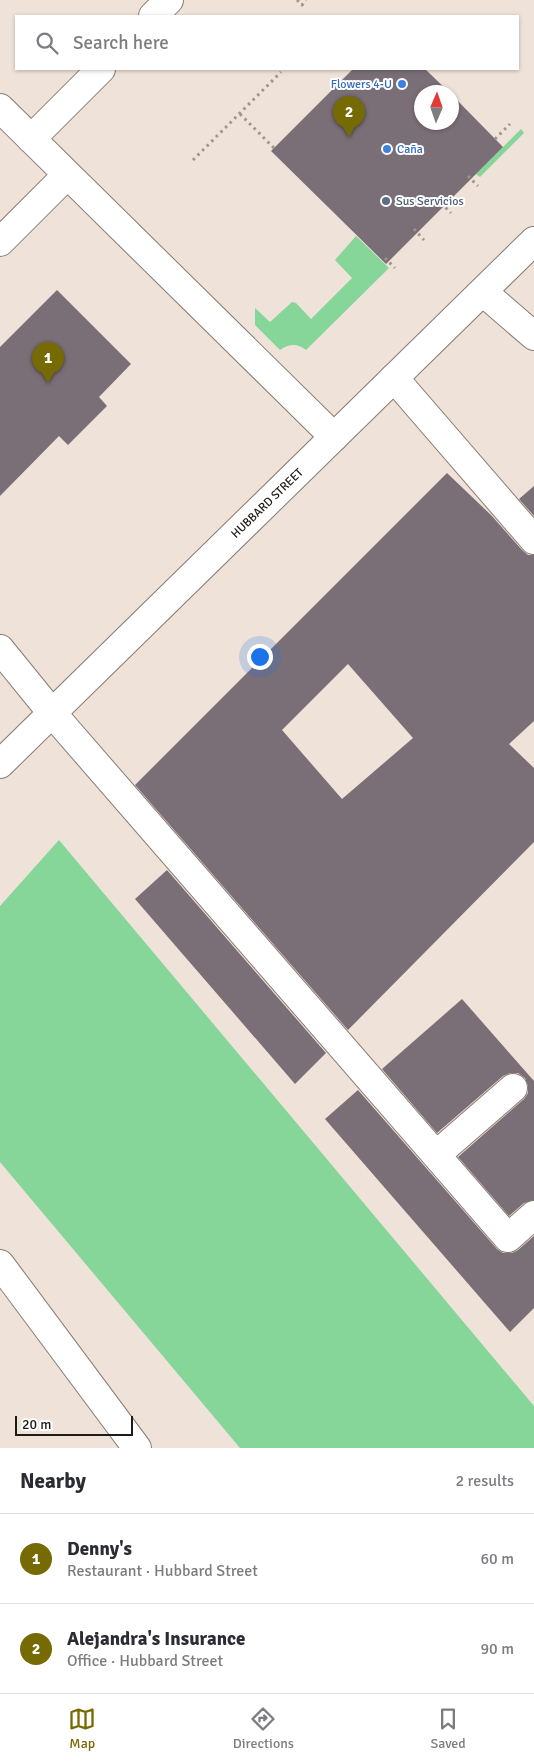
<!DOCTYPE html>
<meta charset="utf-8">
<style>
body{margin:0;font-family:Signika,sans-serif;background:#f2f2f3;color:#2b2b33}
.compass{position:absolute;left:414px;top:85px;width:45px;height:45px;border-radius:50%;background:#fff;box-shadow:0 1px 4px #0004;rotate:2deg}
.scale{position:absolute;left:15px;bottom:12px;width:118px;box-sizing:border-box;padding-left:5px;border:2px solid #1e1a16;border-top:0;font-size:14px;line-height:18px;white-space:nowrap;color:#1e1a16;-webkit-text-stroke:4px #fff;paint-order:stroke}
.you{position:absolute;left:259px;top:656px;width:18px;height:18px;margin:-12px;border:4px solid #fff;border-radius:50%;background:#1a73e8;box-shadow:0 0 0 8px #1a73e833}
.badge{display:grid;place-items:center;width:32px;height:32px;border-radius:50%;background:#766a03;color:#fff;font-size:16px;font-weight:700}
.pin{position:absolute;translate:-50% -41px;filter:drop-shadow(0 1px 2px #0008)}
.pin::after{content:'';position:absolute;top:26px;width:18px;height:15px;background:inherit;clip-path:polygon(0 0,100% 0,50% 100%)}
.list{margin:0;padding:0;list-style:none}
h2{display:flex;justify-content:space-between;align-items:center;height:65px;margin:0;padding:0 20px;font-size:21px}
h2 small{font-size:16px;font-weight:400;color:#7c7c81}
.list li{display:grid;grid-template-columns:32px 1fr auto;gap:15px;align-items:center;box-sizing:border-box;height:90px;padding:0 20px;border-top:1px solid #e1e1e2}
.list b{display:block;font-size:19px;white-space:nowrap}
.list p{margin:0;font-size:16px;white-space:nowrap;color:#7c7c81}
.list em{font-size:16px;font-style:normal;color:#7c7c81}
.icon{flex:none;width:28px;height:28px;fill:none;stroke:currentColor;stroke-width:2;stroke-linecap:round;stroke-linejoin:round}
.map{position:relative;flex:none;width:534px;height:1448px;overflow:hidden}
.search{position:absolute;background:#fff;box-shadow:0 1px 4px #0004;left:15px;right:15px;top:15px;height:55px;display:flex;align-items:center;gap:12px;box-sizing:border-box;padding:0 18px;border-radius:0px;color:#7c7c81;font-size:19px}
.sheet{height:245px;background:#fff}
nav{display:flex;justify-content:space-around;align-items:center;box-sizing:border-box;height:70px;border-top:1px solid #e1e1e2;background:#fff;font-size:14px;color:#7c7c81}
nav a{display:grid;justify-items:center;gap:2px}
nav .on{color:#766a03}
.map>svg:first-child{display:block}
.green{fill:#85d698}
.building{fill:#7b6f77;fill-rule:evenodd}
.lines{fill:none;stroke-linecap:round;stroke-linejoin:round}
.minor-casing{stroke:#867b72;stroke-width:30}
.major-casing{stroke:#867b72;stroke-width:30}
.highway-casing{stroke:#867b72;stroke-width:30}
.path{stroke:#9f958e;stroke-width:3;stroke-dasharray:2.5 4;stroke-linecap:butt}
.minor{stroke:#fff;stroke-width:28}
.major{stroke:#fff;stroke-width:28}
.highway{stroke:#fff;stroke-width:28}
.shop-dot{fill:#3f7fe0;stroke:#fff;stroke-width:2}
.service-dot{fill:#5c6f8a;stroke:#fff;stroke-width:2}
.labels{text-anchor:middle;stroke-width:4;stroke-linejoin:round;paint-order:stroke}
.shop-label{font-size:12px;fill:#366cbe;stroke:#fff;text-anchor:end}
.service-label{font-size:12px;fill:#4e5e75;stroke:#fff;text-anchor:start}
.street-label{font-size:12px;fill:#1e1a16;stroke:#fff}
</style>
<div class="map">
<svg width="534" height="1448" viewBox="0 0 534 1448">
<rect width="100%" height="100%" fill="#efe2d8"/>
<!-- green -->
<path class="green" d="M521,129L524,133L480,177L476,174Z
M356,236L389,268L306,350C297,343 289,344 280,350L255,325V308L270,322L292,302L296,303L311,319L352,278L335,260Z
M59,840L534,1406V1448H240L0,1162V906Z"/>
<!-- building -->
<path class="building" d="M353,69H425L449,92H422V122H452V95L503,147L386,264L271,151Z
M57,290L131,364L99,397L107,406L68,445L59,436L0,496V347Z
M447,473L491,515L522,550L528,555H534V721L509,744L534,768V842L348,1030L135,785ZM348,664L413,738L342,799L282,730Z
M534,486V516L519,499Z
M167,870L326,1053L295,1084L135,899Z
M462,999L534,1081V1200L524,1203L509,1216L458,1157L524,1099L528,1093V1086L525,1078L518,1073H510L503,1076L437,1133L382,1069Z
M358,1090L497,1249L503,1253H512L518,1250L534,1236V1308L510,1332L325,1119Z"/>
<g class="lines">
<defs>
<path id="minor" d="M153,16L169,0
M0,108L334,437
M31,139L101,69
M0,242L67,175
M483,292L534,336
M394,378L534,540
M0,649L52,713L508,1238L534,1215
M436,1155L513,1088"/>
<path id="major" d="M0,764L534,241"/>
<path id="highway" d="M0,1264L137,1448"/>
</defs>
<!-- minor casing -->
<use href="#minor" class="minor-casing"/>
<!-- major casing -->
<use href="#major" class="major-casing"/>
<!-- highway casing -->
<use href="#highway" class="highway-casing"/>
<!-- path -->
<path class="path" d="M297,0L302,5L306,0
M240,114L277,151
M495,139L510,124
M193,160L281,72
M468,176L478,186
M441,203L451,213
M414,229L424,240
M385,258L395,268"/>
<!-- minor -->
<use href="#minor" class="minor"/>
<!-- major -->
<use href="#major" class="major"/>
<!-- highway -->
<use href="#highway" class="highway"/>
</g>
<!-- markers -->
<g class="shop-dot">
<circle cx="402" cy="84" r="5"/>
<circle cx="387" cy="149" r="5"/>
</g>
<circle class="service-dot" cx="386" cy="201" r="5"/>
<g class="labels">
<!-- shop labels -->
<g class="shop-label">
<text x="392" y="88">Flowers 4-U</text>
<text x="397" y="153" text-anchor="start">Caña</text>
</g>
<!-- service labels -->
<g class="service-label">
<text x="396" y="205">Sus Servicios</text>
</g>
<!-- street labels -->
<g class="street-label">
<text transform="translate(267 503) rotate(-44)" y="4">HUBBARD STREET</text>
</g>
</g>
</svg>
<svg class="compass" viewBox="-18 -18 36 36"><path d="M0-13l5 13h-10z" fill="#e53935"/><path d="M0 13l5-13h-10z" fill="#7c7c81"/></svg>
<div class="scale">20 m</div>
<div class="you"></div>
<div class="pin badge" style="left:48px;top:383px">1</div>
<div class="pin badge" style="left:349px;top:137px">2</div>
<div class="search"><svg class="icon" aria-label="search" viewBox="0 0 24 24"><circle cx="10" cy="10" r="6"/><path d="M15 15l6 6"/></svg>Search here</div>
</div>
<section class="sheet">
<h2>Nearby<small>2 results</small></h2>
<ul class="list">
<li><span class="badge">1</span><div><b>Denny's</b><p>Restaurant · Hubbard Street</p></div><em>60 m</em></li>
<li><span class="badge">2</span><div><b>Alejandra's Insurance</b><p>Office · Hubbard Street</p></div><em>90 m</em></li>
</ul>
</section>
<nav>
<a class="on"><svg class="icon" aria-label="map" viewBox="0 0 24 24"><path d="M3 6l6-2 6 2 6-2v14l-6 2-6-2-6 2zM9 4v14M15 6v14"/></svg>Map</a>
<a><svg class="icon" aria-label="directions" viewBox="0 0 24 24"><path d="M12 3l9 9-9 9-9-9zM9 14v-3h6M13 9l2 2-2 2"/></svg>Directions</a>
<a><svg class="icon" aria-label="saved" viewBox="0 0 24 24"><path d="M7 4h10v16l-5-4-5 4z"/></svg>Saved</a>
</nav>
